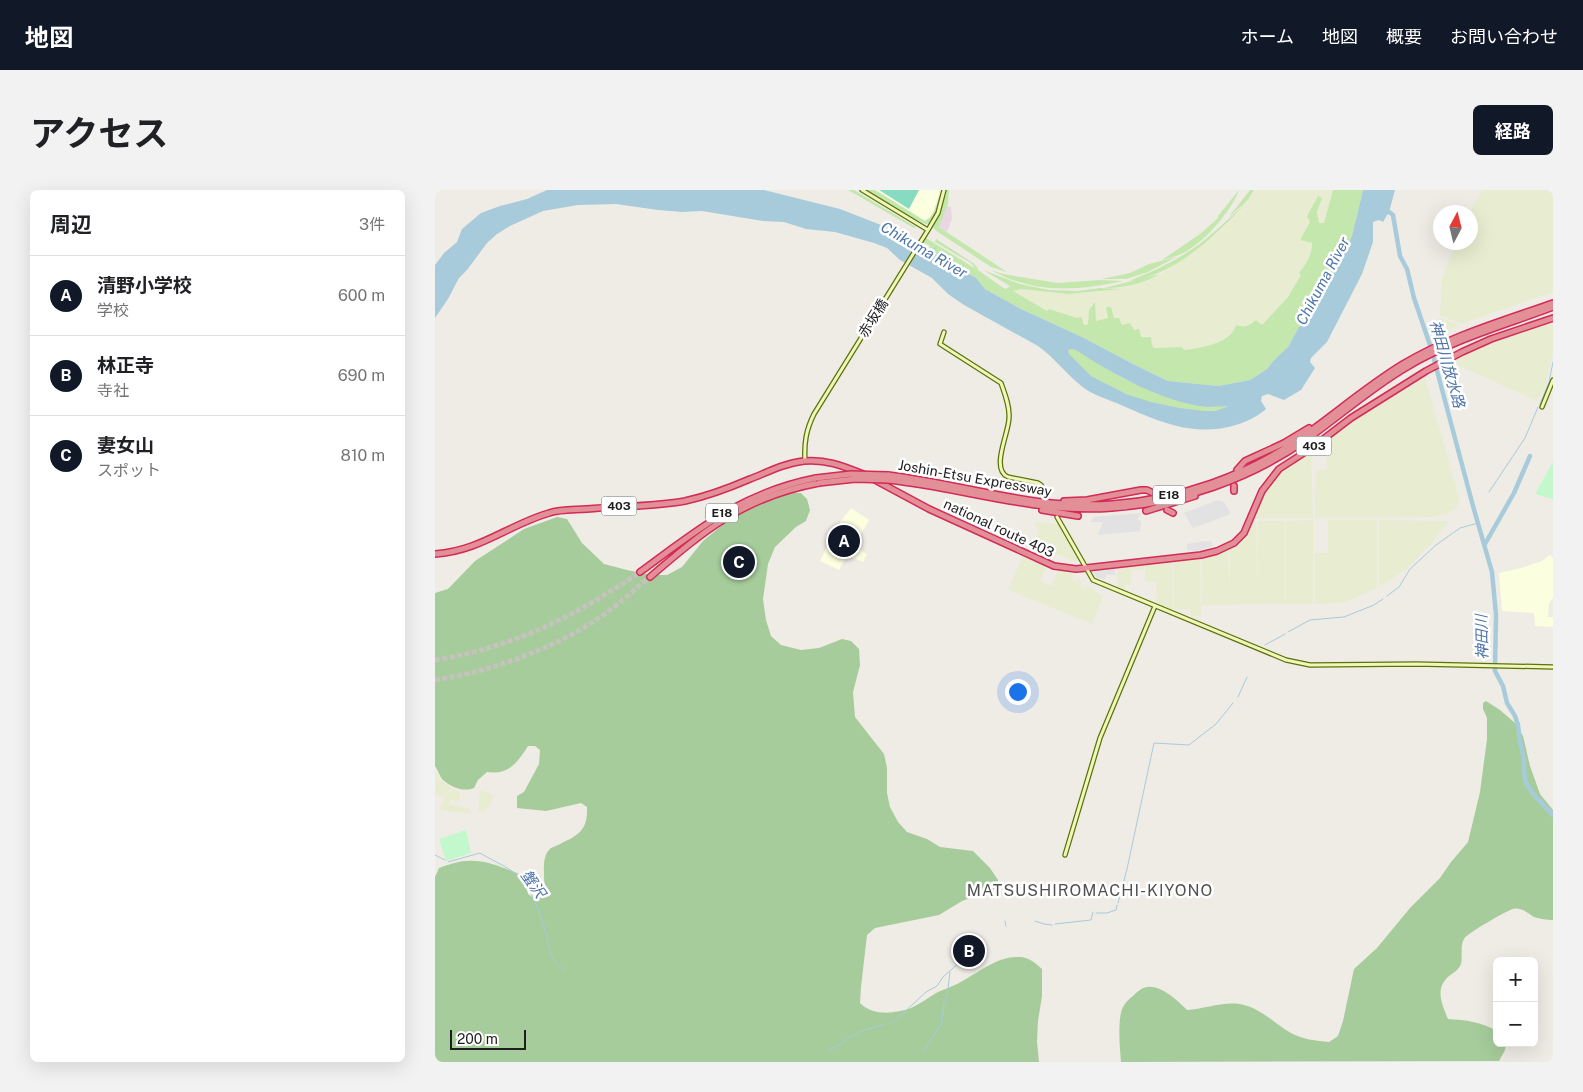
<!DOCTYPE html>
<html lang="ja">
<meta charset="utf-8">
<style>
body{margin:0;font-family:"Public Sans","Noto Sans JP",sans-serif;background:#f2f2f2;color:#202124}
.controls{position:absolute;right:15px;bottom:15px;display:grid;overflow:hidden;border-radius:8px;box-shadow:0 5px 20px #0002}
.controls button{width:45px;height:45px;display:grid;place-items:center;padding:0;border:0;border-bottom:1px solid #e0e0e0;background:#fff;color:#202124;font:25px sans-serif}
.compass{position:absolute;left:998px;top:15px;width:45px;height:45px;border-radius:50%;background:#fff;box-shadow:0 5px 20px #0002;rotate:7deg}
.scale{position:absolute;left:15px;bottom:12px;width:76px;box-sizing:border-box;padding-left:5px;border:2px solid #1e1e1e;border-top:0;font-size:14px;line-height:18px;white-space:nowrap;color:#1e1e1e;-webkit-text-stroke:4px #fff;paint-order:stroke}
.you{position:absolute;left:582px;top:501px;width:18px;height:18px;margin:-12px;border:4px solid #fff;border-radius:50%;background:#1a73e8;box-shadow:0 0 0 8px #1a73e833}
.badge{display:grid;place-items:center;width:32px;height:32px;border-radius:50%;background:#111827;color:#fff;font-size:16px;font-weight:700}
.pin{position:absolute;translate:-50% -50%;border:2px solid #fff;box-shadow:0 1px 5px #0006}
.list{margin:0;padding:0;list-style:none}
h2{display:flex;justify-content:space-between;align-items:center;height:65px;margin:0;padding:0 20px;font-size:21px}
h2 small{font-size:16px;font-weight:400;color:#757577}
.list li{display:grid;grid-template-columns:32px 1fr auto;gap:15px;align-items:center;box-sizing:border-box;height:80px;padding:0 20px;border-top:1px solid #e0e0e0}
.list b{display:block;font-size:19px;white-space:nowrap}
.list p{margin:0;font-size:16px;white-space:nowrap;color:#757577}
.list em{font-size:16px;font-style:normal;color:#757577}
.map{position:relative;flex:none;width:1118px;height:872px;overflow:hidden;border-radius:8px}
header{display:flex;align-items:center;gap:30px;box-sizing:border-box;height:70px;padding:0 25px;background:#111827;color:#fff}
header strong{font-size:24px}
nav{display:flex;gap:28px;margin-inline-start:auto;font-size:18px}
.intro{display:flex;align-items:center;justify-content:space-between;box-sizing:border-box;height:120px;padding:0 30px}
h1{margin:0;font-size:35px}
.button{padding:12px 22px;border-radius:8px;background:#111827;color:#fff;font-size:18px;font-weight:700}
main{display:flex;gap:30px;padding:0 30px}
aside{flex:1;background:#fff;border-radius:8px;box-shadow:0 5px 20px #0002}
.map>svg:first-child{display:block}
.industrial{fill:#e8d7e3}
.education{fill:#fbfedf}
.farmland{fill:#e8edd1}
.grass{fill:#c4e7ad}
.forest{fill:#a6cc9b}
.park{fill:#c3f7cc}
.pitch{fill:#86dbc1}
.parking{fill:#e2e2e2}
.water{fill:#a7cbdb;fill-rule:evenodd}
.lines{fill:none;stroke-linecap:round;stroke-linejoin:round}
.stream{stroke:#a7cbdb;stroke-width:1}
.river{stroke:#a7cbdb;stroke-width:4.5}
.highway-tunnel{stroke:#c5c3bd;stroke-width:5;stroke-dasharray:5 2.5;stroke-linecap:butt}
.secondary-casing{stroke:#5d7109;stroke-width:5.5}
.highway-casing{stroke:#d32b57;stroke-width:8}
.secondary{stroke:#eff7bb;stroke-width:3}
.highway{stroke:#e38f98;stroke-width:5}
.highway-bridge-casing{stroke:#d32b57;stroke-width:8;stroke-linecap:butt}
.highway-bridge{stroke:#e38f98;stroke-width:5}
.labels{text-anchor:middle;stroke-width:5;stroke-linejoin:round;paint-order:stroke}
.shield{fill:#fff;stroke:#626262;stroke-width:1}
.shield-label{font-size:12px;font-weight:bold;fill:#1e1e1e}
.street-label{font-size:14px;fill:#1e1e1e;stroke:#fff}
.water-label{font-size:15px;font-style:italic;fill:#4e75aa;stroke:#fff}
.quarter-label{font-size:16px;letter-spacing:1px;fill:#515151;stroke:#fff}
</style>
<header>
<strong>地図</strong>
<nav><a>ホーム</a><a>地図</a><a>概要</a><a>お問い合わせ</a></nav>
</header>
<div class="intro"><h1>アクセス</h1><a class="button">経路</a></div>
<main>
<aside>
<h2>周辺<small>3件</small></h2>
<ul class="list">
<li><span class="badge">A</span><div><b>清野小学校</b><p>学校</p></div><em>600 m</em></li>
<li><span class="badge">B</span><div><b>林正寺</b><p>寺社</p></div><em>690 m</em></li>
<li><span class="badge">C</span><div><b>妻女山</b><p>スポット</p></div><em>810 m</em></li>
</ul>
</aside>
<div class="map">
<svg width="1118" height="872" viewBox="0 0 1118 872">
<rect width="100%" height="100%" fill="#efece5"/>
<!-- industrial -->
<path class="industrial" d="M511,16L516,17L517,29L512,42L503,36Z"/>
<!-- education -->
<path class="education" d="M441,0H505L498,24L494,28L489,30Z
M416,318L434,330L419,356L432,364L428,372L412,365L404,380L385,371L401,337Z
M1115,365L1118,368V408L1114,413L1113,427H1118V437L1100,436L1099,423L1067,421L1064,383L1086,378L1107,371Z"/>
<!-- farmland -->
<path class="farmland" d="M820,0H898L889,33H884L882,22L887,8L883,6L872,26L875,32L877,58L873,71L864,83L867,85L853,107L827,136L806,137L800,139L797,143L779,155L749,160L747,157L719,158L717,155L714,146L706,147L699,140L686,135L679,128L671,117L673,128L671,130L660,131L659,113L654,120L653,134L651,135L648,134L646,127L642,128L612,121L577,101L586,99L630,104L665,102L692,96L716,88L724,85L761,60L784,42L813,12Z
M1047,0H1118V102L1026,134L1005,125L1007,88L1022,53L1036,52L1035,22Z
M1004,127L1023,135V136L1008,143H1004Z
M1115,134L1118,135V164L1110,197L1102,211L1018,173L1026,166L1045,156Z
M990,188L1025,311L1021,318L1012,324L998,327L880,328V280L892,279L890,251L910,236Z
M876,262L878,328H821L828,303L838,288L858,271Z
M878,330V414H851V331Z
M893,330H940L942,331V398L908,413L880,414V363H893Z
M944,330L1014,331L999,350L972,379L944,397Z
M819,331H821L823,406V331H850V414L767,415V368L793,359L795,409V358L807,349L814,340Z
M599,332L623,334L643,368L641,372L620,363L615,371L592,361L594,357L592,355L604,344Z
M588,366L611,377L605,391L617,396L623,379L639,384L637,390L642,392L643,389L648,391L645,396L650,399L652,396L658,399L668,407L657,434L573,400Z
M765,369L766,426H756L755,420L739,419L738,372Z
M737,372L738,423L722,416L721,392L710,391V375Z
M709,375V380H696V395H690L689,402L682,399V379Z
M0,582L4,585L3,589L17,598L8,607L0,605Z
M18,599L26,603L24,611L15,610L14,615L35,618V623L19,622L5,619L10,606Z
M45,600L56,604L59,607L50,622L43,621Z"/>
<!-- grass -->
<path class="grass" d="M413,0H419L481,37L479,38Z
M432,0H440L490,31C502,25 501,9 508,0L502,19L496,34H490L466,22Z
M511,0H514L513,14L504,37L572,82L556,77L500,40L498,37L504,24Z
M804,0C796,22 768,54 746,64C740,67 733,68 727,70L765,44L783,28V26Z
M815,0H819L813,10L793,28Z
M898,0H928L917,46L910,61L901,79L891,92L872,129L864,137L853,157L839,170L832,179L815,190L783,196L733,191L702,176L647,147L586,119L550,99L541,88L493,60L495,56L488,52L491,48L541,79L536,73L500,52L501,49L538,73L542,77L543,80L567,97L571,99L575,96L548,80L585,94L614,100L642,101L665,98L686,99L633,104L586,99L578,101L612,121L614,119L642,128L647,127L648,134L651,135L653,134L654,120L660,112L661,131L673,128L671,117H676L679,128H684L687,135L695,133L699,140L704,139L706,147H716L717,155L719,158L747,157L749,160C764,158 796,154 801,135C810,138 814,136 821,130L827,135L853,107L866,85L864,83C871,74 877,66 877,53L865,50L875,32L872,26L883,6L887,8L882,22L884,33H889Z
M812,12C784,43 738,87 694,91C722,80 749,67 772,48C786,36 799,24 812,12Z
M741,67L713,82L691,89H666L695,83L714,74Z
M556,80L568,84L623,93L664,90L688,91C642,101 599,104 556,80Z
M725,84C709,93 686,99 669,98Z
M635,159L641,160L687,188L721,203L751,213L771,217L797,215C791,217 784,221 778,221C747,224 680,205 656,186C648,180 641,171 633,164V161Z"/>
<!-- forest -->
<path class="forest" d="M353,303H366L372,309L375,320L371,331L361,337L340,357L333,374L328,409L331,430L336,446L346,455L366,460L384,458L407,449L416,451L424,459L425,475L418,502L420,527L449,564L452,578V603L455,617L463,632L472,642L492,649L505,657L538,661L555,678L563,690V698L527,711L504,725L440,738L432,745L426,797L425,813C438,826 459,824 476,818C485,814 494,807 503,802C512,798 522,795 531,789C547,780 564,766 584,767C594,767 600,773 607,779V806L603,831L602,852L604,872H0V687L4,678C16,674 27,670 39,671C56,671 73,680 89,686L93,704L102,710L109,705C111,693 105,669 114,660C116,657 122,656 125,654C144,645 153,640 152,617L146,613L111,621L82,618V606L89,602L104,574L105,560L100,556H93C82,573 74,585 52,582L43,590L39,598C29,602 17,598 8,590C5,587 3,580 0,576V403L13,399L40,371L89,339L122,327L132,329L147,353L169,374L192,380L216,385H232L247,377L268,351L296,328L315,317Z
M1051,511L1065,520L1080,533L1088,546L1095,576L1105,604L1118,620V730C1112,730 1105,729 1099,727C1093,723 1086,717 1078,719C1071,721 1031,744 1029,749C1024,758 1029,769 1025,776C1022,782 1015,784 1011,789C1000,801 1008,816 1013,829C1031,830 1046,832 1062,841V853H1071L1070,860L1064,871L686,872C685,859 682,829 688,817C690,813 695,808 698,806C702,802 706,798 712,797C726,795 742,810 752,820C770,819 791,810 809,815C828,820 840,834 856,843C866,849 882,851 894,852L903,846L908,831L919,779L942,758L975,718L1005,688L1016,672L1033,652L1045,602L1052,549V528L1048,519V513Z"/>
<!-- park -->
<path class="park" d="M1118,272V309L1100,304Z
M31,640L36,663L11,671L4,649Z"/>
<!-- pitch -->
<path class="pitch" d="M444,0H484L474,19Z"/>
<!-- parking -->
<path class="parking" d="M783,310L789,312L796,324L758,338L749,323Z
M706,323L702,330L706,331L705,341L663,345L668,332H655L659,327Z
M772,351L773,352L776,351L778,356L761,361L752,360V354Z
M680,379V385H671L670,389L661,387L659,384V382Z"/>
<!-- water -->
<path class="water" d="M112,0H329L405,19L459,40L541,88L550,99L586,119L647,147L702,176L733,191L783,196L815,190L832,179L839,170L853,157L864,137L872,129L891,92L901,79L917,46L928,0H960L954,22L948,32L944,30L938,32V52L927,84L892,152L876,168L875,172L880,178L866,200L849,210L833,204L827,206L826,211L831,219C822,227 813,231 801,235C759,248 722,231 684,214C672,209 658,205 649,198C632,185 620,168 603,156L529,115L513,104L497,88L465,70L452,58L439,53L400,42L371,39L349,32L328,31L267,21L247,22L223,20L181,14L143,15L108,21L75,36L62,44L52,53L32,80L24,88L13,109L0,128V75L9,63L22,52L27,39L46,23L65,16L92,9ZM635,159L641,160C677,184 728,212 771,217C779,217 787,216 794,216L780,221H769L744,218L716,212L691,204L656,186L634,164L633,161Z"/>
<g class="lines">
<!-- stream -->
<path class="stream" d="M497,63L501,57
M1105,214L1114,192L1118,172
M1054,302L1090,248L1103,217
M1038,316L1039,315
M952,406L964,397L975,379L1001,355L1025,338L1043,333
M853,442L875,430L909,427L939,415L948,409
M830,455L850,444
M803,507L812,487
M0,665L10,670
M13,672L45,663C61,673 79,678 90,694C99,706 104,722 109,737C114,753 114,771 130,781
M683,713L692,679L719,553L754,555L781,534L798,513
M661,723H672L681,720L682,715
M570,731L571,736
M600,731L609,734L617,735
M620,734L656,730L658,722
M454,833L462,829L491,802L502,796L508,787L526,771L533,752
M393,860C406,856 408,851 418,845C428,840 439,837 450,834
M488,862L507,833L509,811L512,807L515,782"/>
<!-- river -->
<path class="river" d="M949,18L958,25L965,66L972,79L979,108L996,158L1038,316L1057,382L1061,425L1060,481L1068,496L1072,513L1080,526L1083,535L1085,551L1089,569V582L1091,593L1099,605L1118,625
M1050,354L1079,303L1095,266"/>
<!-- highway-tunnel -->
<path class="highway-tunnel" d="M0,470C77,458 141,426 205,382
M0,490C58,481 118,459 167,426C184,414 199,400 215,387"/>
<defs>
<path id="secondary" d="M493,40L503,23L509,0
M509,142L505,154L566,193C570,204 575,217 574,228C574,243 555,279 573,287L603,293L606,295L612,307
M1107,217L1118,190
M370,271C369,253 371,240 379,224L493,40L427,0
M622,327L658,390L851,470L875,475L982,474L1118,477
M630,665L665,548L720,416"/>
<path id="highway" d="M802,280L810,271L849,253L874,238
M453,285C528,294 600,320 677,314C744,309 811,286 867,247C901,223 932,196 968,174C1015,146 1067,131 1118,113
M440,290L494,319L619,376L641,379L651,378L766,365L782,361L799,353L809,343L827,301L844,279L878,257L916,228L991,181L1027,162L1056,149L1118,128
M453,290C529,298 601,324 677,318C746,313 814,290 871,250C905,226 936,198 972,177C1017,150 1068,136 1118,117
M799,301V296
M629,311L652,310L706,300H712L720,304
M607,320L643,326
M732,320L738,323
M711,321L760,306
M0,364C45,361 73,335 114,323C126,319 139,320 152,319C184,316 218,317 250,311C273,306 294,298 315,289C333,282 350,273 369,271C391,269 408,276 428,284
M205,382C265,338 306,303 381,288
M215,387C270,340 309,307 384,293"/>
</defs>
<!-- secondary casing -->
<use href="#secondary" class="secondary-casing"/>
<!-- highway casing -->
<use href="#highway" class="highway-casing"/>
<!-- secondary -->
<use href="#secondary" class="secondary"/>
<!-- highway -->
<use href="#highway" class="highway"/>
<defs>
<path id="highway-bridge" d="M381,288L416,284L453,285
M384,293L420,289L453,290"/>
</defs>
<!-- highway-bridge casing -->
<use href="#highway-bridge" class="highway-bridge-casing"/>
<!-- highway-bridge -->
<use href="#highway-bridge" class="highway-bridge"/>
</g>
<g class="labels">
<!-- shield labels -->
<g class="shield">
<rect x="861.5" y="246.5" width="35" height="19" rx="4"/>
<rect x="718" y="295.5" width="32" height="19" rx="4"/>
<rect x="166.5" y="306.5" width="35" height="19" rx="4"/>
<rect x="271" y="313.5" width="32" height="19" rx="4"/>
</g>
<g class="shield-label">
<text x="879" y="260">403</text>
<text x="734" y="309">E18</text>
<text x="184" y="320">403</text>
<text x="287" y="327">E18</text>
</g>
<!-- street labels -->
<g class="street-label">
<text transform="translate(438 128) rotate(-58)" y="5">赤坂橋</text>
<text transform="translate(540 288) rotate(10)" y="5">Joshin-Etsu Expressway</text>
<text transform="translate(564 338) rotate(25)" y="5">national route 403</text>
</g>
<!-- water labels -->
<g class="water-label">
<text transform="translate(489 60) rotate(30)" y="5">Chikuma River</text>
<text transform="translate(888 91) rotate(-62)" y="5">Chikuma River</text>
<text transform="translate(1012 174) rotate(74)" y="5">神田川放水路</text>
<text transform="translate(1047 447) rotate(-91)" y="5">神田川</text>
<text transform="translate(98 694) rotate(55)" y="5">蟹沢</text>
</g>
<!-- quarter labels -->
<g class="quarter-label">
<text x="655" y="706">MATSUSHIROMACHI-KIYONO</text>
</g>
</g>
</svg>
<div class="controls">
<button>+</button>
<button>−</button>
</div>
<svg class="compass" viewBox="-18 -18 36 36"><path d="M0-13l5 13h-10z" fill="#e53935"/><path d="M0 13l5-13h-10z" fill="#757577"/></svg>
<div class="scale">200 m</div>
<div class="you"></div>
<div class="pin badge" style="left:409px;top:351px">A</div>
<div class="pin badge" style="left:534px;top:761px">B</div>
<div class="pin badge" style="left:304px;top:372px">C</div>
</div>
</main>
